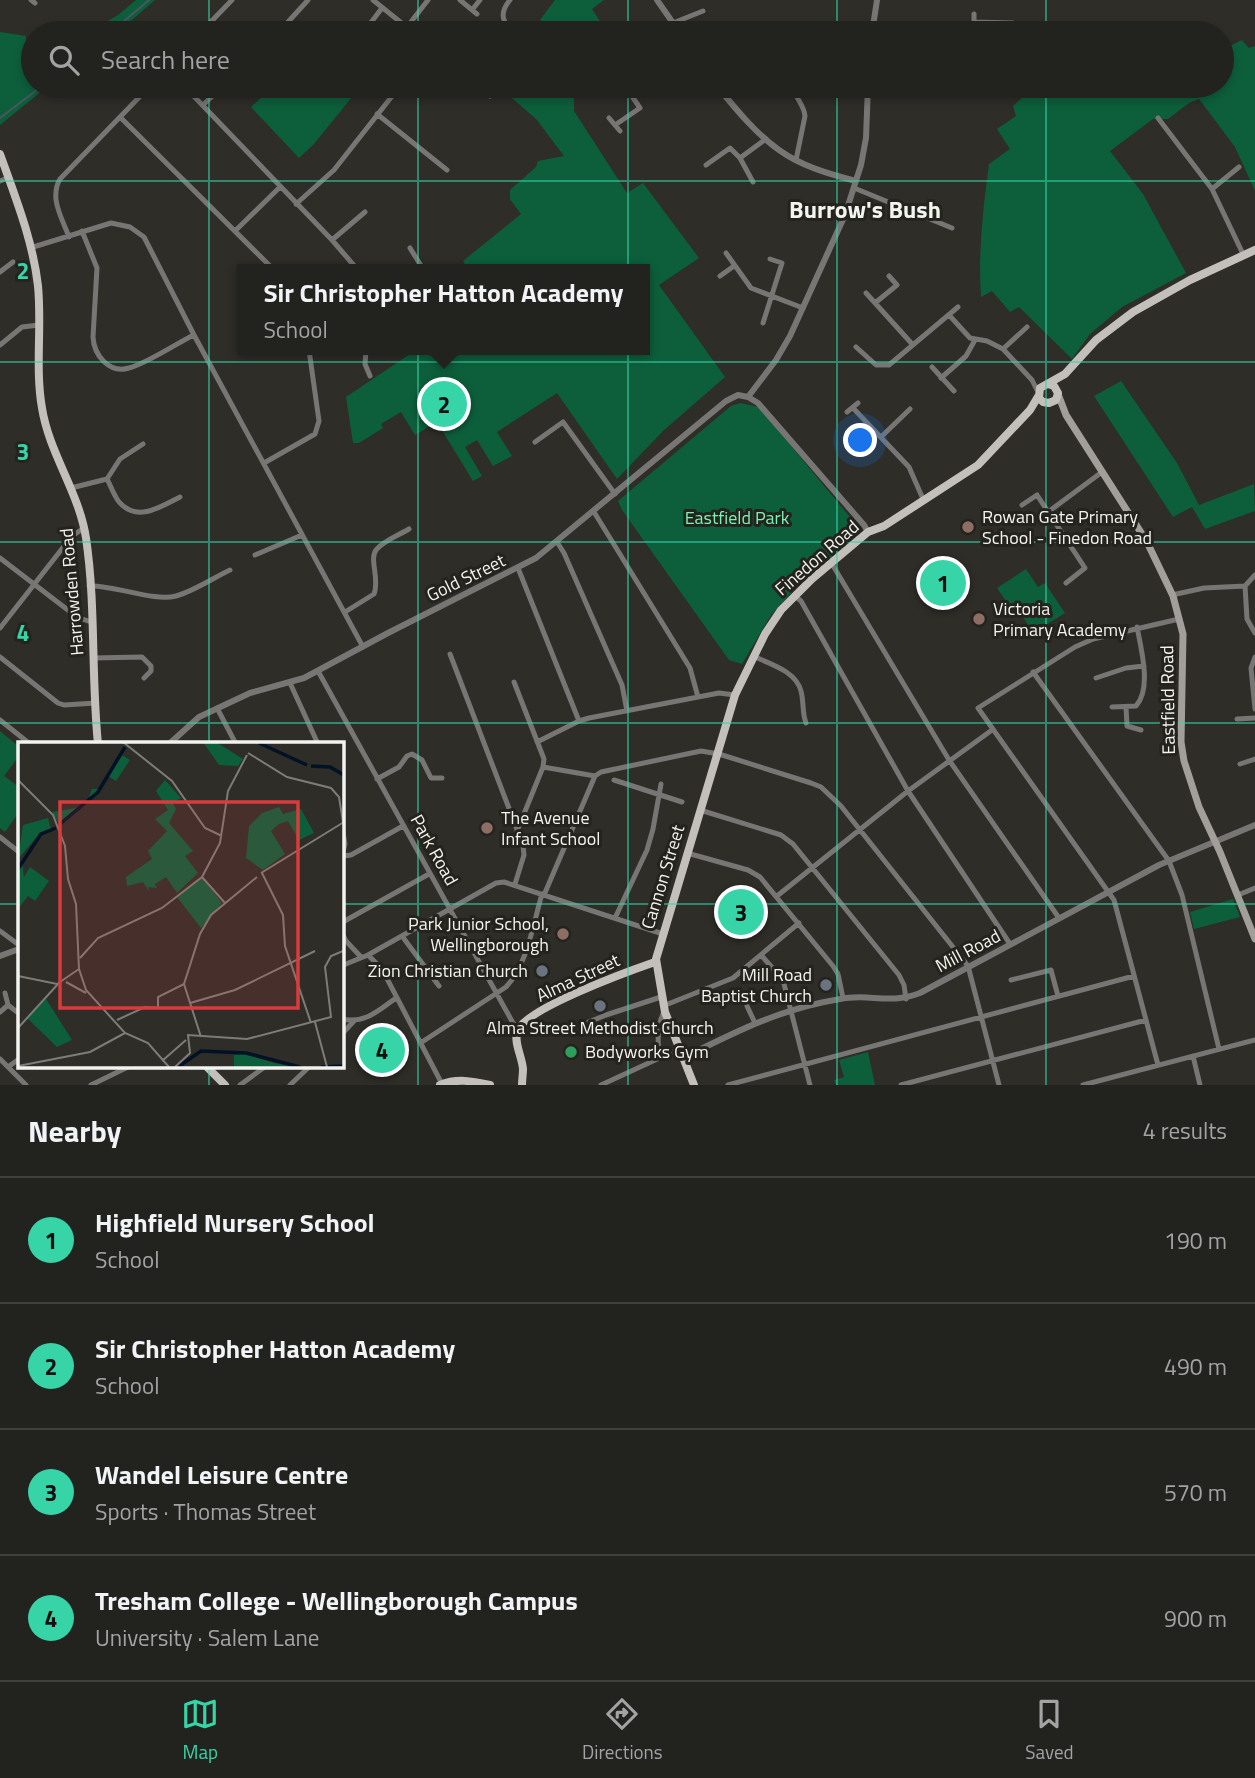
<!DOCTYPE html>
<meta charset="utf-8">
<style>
body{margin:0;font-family:"Titillium Web",sans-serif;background:#2a2a27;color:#f1f3f6}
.you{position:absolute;left:861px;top:441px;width:24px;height:24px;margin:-18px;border:5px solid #fff;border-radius:50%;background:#1a73e8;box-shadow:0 0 0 10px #1a73e833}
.badge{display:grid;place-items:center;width:46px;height:46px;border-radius:50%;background:#36d4a7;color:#111;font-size:23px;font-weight:700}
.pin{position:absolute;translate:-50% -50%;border:4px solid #fff;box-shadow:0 2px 7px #0006}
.popup{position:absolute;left:237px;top:264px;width:413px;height:91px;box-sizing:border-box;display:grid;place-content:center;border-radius:0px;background:#22221e;filter:drop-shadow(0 2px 5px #0005);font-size:23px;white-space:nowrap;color:#a2a4a4}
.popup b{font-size:26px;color:#f1f3f6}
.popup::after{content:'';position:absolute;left:50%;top:100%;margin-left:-14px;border:14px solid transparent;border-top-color:#22221e}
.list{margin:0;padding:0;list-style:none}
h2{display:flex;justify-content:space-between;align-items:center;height:91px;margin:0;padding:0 28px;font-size:30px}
h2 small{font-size:23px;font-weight:400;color:#a2a4a4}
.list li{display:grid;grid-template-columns:46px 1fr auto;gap:21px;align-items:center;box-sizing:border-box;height:126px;padding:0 28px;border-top:2px solid #3f3f3c}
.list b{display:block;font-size:26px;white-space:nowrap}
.list p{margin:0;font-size:23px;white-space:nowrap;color:#a2a4a4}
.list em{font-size:23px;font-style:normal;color:#a2a4a4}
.icon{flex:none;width:38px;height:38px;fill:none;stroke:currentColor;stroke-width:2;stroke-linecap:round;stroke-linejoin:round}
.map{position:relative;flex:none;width:1255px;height:1085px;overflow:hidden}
.search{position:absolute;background:#22221e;box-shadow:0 4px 10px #0003;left:21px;right:21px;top:21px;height:77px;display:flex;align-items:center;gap:18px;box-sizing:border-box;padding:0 24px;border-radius:38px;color:#a2a4a4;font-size:26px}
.sheet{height:595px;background:#22221e}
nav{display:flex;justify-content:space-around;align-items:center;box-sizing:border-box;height:98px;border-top:2px solid #3f3f3c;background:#22221e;font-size:19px;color:#a2a4a4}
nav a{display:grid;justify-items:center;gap:4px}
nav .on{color:#36d4a7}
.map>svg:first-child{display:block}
.green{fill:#0d5f3c}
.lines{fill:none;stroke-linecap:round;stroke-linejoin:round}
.stream{stroke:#4a5662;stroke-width:2}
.minor{stroke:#787674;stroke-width:5}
.tertiary{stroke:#787674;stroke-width:6}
.secondary{stroke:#a29f9b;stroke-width:7}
.primary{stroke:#c3bfba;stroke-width:8}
.grid{fill:none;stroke:#36d4a7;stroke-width:2;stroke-opacity:0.55}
.education-dot{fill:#8d6e63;stroke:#24231e;stroke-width:2.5}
.worship-dot{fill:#6b7280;stroke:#24231e;stroke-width:2.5}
.leisure-dot{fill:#2e9e5b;stroke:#24231e;stroke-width:2.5}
.labels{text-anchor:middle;stroke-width:6;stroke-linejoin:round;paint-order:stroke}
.poi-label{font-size:18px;fill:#f3f3ef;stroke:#24231e;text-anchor:start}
.park-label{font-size:18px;fill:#7af4b4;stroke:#24231e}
.street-label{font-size:18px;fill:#f3f3ef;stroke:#24231e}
.district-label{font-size:24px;font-weight:bold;fill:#f3f3ef;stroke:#24231e}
.inset-river{fill:none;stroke:#021225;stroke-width:3.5}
.inset-road{fill:none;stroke:#7d7c78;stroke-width:2}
.view{fill:#d93c3c;fill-opacity:0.15;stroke:#d93c3c;stroke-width:3.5}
.inset-edge{fill:none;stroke:#f3f3ef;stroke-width:3.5}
.grid-label{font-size:23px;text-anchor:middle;font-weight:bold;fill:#36d4a7;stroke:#24231e;stroke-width:6;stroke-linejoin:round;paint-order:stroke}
</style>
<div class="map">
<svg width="1255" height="1085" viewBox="0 0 1255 1085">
<rect width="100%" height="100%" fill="#2e2d28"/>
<!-- green -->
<path class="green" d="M136,0H155L117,33H87L118,15Z
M555,0H604L592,9L608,33H558L540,20Z
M0,32L26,36V41L33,43V86H48L0,125Z
M1242,40L1249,48L1255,46V191L1235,147L1199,99L1189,103L1168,119H1153L1110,151L1143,194L1186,273L1122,307L1090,334L1072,359L1019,307L1010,312L992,291L981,297C978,252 983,208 989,164L1010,149L997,129L1016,116L1013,106L1035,86H1222V50Z
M273,86H361L314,144L299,158L251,107Z
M505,86H574V111L627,193L643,183L699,258L659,285L725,377L663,431L617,479L557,393L497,432L512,456L493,466L477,440L465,447L482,476L473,481L437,422L415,435L401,412L381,424L383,428L359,443H353L346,397L416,350H645V269H468L463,261L521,214L510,199V190L536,167L538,161L564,156L537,120L503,90Z
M1121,381L1177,463L1199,505L1254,484L1255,511L1205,529L1192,507L1173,517L1094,396Z
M740,403L759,407L854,522V536L840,552L808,574L771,615L742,664L729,660L622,510L618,501L731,406Z
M1026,569L1038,587L1045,583L1065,613L1033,633L1015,604L1010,607L997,588Z
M0,731L19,747V756L4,776L19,787V812L5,832L0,828Z
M1233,899L1240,917L1194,929L1190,912Z
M868,1052L875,1085H836L834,1080L844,1077L839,1060Z"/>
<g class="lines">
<!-- stream -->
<path class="stream" d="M110,33L149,0
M0,118L42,86"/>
<!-- minor -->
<path class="minor" d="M31,0L35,3
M373,0L414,33
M460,0L477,14
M510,0C499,13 502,23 514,33
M472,10L480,0
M974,22L1013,23
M673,23L703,11
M407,27L428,0
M641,29L644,33
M200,33L232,0
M278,33L308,0
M363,33L382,8
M974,33V14
M184,86L332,240L357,269
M478,86L490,96
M793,86C794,97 804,104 805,116L796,160
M940,86L963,87
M204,104L223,86
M377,114L447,170
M120,117L273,269
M609,118L620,131
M1158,118L1212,189L1244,256
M615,125L640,108L625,86
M740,158L766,139
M706,165L730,148L740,158L753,182
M0,181L8,178
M854,188L952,228
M1212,189L1239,167
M296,204L334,170L400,86
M82,231L97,268L93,337C94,355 109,374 129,368C146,364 177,343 194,335
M235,231L280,187
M69,237C62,218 49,198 60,179L150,86
M332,240L365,212
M30,248L111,223L130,227L144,237L194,335L363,647
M410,248L423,269
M726,253L751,288L803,308
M0,272L13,262
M720,276L734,266
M866,293L913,345
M875,303L897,285L889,276
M949,315L970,338L987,341L1003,349L1032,380L1038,392
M763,323L782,263L770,259
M0,345L22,327L39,325
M856,347L876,365H889L958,307
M1003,349L1027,327
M366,350L365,364L370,376
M932,367L954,391
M941,378L966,356L975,340
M853,408L909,467L923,499
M847,412L858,403
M881,437L910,409
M535,442L563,422L615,494
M143,444L120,459L107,479C111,486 115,499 121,504C139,522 162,506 180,497
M264,463L315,434L319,421L309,350
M71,488L107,479
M1022,505L1037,495L1085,568L1066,583
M594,512L690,668L698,697
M1048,512L1102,472
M557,542L564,553L622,685L627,711
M255,555L302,535
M0,558L77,617L91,622
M832,564L949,760L1059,918
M518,568L579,721
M89,586C115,585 154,602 176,596C194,591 213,578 230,570
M1245,586L1247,619L1255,633
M1172,595L1204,588L1245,586L1255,575
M795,596L801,601L908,791L1010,944
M345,612L374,594C380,579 369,560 376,550C383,541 399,535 409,529
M0,628L72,536L84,528
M450,654L523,845L524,855L515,884
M753,656C770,664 796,671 801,691C804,702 802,713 806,723
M0,657L58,703L64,705L96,703
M1255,657L1251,668L1255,709
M93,658L142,657L151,666V671L144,678
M318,671L513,1023L518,1028
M1033,672L1169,861L1182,895L1219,1049
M1096,678L1126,668L1144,666
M514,682L544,759L543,767L517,831
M290,683L318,744
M1112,707L1136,706C1152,689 1141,648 1137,627
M1126,707L1127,726L1141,730
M217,708L236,744
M1237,719L1255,718
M0,720L30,744
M537,742L579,721L589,718L719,693L735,695
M1240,764L1255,759
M543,767L595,776
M377,779L399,767L407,756L412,754L422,760L431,778H442
M614,780L682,802
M700,810L781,835L793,844L899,975L904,985L906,999
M341,821L345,844L341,861
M0,837L19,852
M687,853L748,870L760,877L833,966L838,974L843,998
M343,856L351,855L403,826
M544,895L595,776L601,772L701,751L719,754L811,783L821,787L841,806L968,966L999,1085
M1238,895L1255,888
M777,896L908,791L992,730
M615,918L647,850L653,829L661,784
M341,923L429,874
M0,931L19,945
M341,931L346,941L361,957
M402,936L439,986
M368,955L382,969L442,1084
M761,955L783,980L810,1085
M341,966L368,955L496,883L504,882L663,934
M1011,980L1051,970L1058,996
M5,993L8,1005
M663,1006L733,978L799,923
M747,1006L755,1023
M0,1012L8,1005L17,1012
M341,1019C365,1024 378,1011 396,998
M579,1026L606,1015L661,997
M341,1035L354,1021
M422,1042L506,987C528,963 533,924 542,894
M1193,1056L1200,1085
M661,1057C656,1045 658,1023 664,1012
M0,1059L26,1085
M1158,1065L1114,900L978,708L1075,647L1093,639L1179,619
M8,1067L19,1059
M91,1085L130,1066
M240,1085L266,1066
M290,1085L310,1066
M601,1085L679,1049
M728,1085L1134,976
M901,1085L1146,1020
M1083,1085L1255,1040"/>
<!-- tertiary -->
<path class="tertiary" d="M657,0L680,33
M872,33L877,0
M717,86C735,108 755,133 779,150C801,166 829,174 856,181
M748,397L776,360L790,336L845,215L861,165L866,138L868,86
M169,744L199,717L250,693L304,678L388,633L536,558L726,401L738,395L748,397L758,403L864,525L868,532
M0,956L19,949
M683,1058C737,1031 780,1009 840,999C869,993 889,1005 920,993L1159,865L1255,825"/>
<!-- secondary -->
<path class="secondary" d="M1058,394L1066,415L1147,542L1173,596L1183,634L1181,742L1184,761L1199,807L1220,852L1255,939"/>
<!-- primary -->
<path class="primary" d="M0,154C15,196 33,241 38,286C42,326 35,369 42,408C49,453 79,492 86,538C96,605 91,675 98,744
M1048,384L1054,386L1058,393L1056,400L1049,403L1043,402L1039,398L1040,388L1065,374L1096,340L1133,312L1190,280L1255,250
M206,1066L225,1085
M440,1085C457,1078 472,1081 490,1085
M522,1085C522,1080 523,1074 523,1069C522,1057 514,1043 517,1032C523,1009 632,970 655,962
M694,1085L665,1012L656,959L735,695L765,634L781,610L812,579L868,532L884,526L978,465L1030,410L1039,395"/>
</g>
<!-- grid -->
<path class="grid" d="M209,0V33M418,0V33M628,0V33M837,0V33M1046,0V33M209,86V744M418,86V1085M628,86V1085M837,86V1085M1046,86V1085M0,181H1255M0,362H1255M0,542H1255M0,723H1255M0,904H19M341,904H1255M209,1066V1085"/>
<!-- markers -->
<g class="education-dot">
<circle cx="968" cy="527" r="7"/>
<circle cx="979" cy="619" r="7"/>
<circle cx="487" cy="828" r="7"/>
<circle cx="563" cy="934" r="7"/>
</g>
<g class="worship-dot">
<circle cx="542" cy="971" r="7"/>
<circle cx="826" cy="985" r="7"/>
<circle cx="600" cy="1006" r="7"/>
</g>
<circle class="leisure-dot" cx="571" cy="1052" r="7"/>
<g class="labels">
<!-- poi labels -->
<g class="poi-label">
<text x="982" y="523">Rowan Gate Primary<tspan x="982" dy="21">School - Finedon Road</tspan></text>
<text x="993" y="615">Victoria<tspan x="993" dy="21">Primary Academy</tspan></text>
<text x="501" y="824">The Avenue<tspan x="501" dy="21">Infant School</tspan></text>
<text x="549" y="930" text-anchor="end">Park Junior School,<tspan x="549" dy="21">Wellingborough</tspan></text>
<text x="528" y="977" text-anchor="end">Zion Christian Church</text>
<text x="812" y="981" text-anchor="end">Mill Road<tspan x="812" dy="21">Baptist Church</tspan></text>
<text x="600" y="1034" text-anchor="middle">Alma Street Methodist Church</text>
<text x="585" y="1058">Bodyworks Gym</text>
</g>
<!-- park labels -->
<g class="park-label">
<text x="737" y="524">Eastfield Park</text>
</g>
<!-- street labels -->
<g class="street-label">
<text transform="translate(817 558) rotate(-41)" y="6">Finedon Road</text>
<text transform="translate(466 578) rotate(-26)" y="6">Gold Street</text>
<text transform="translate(72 592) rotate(-95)" y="6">Harrowden Road</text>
<text transform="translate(1168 700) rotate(-91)" y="6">Eastfield Road</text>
<text transform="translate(434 850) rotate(61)" y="6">Park Road</text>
<text transform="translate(663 877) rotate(-73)" y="6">Cannon Street</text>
<text transform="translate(968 951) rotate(-28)" y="6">Mill Road</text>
<text transform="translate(578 978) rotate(-25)" y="6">Alma Street</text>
</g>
<!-- district labels -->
<g class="district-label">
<text x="865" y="218">Burrow's Bush</text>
</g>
</g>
<!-- overview -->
<g transform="translate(18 742)">
<rect width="326" height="326" fill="#2e2d28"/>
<path d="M185,0H198L225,17L220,24L201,23ZM104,13L112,18L98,39L90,34ZM147,38L163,56L155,61L158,67L151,81L175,109L167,114L180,131L159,151L148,135L137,142L139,146L130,145L132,151L125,140L109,144L108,135L134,117L130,109L149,89L137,77L150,68L138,49ZM74,47H82L42,84L34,70L58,66L70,58ZM261,65L265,72L283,67L296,91L281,98L270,79L261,82L253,89L267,112L245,128L228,116L231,84L244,71ZM30,76L33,87L22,91L0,117L5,83ZM4,119L6,135L12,125L31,139L17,159L10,154L0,167V128ZM184,136L204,161L183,186L159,155ZM28,257L54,298L39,305L9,276ZM228,312L256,321L281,325H216V313Z" fill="#0d5f3c"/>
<path class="inset-river" d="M241,1L289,23M293,24L312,25L326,33M42,82L80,50L107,5M0,127L23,92L38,86M160,325L183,309L228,311L282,325M303,325L326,324"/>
<path class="inset-road" d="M105,0L154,39L187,86L204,94M230,11L269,35L313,46L321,55L325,80M0,38L35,73L47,104L50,137L58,162L61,227L68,248L107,291L130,301L151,325M243,131L326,80M244,131L265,173L267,204L293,281M184,135L207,161M62,216L80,196L144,166L184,135L202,101L210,49L229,13M0,234L39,242L61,227M48,240L68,251M172,261L217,248L297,209M99,278L127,265L140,266V255L166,242M297,280L309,325M0,286L40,242M183,295L166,242L182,192L193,173L239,135M144,319L168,298M0,324L72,310L107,291M157,325L172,311L170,293L229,297L313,275L307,225L313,214L325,209"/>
<path class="view" d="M42,60H280V266H42Z"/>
<rect width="326" height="326" class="inset-edge"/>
</g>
<g class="grid-label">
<text x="23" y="279">2</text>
<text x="23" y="460">3</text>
<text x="23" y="641">4</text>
</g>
</svg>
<div class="you"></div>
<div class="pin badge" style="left:943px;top:583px">1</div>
<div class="pin badge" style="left:444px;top:404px">2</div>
<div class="popup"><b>Sir Christopher Hatton Academy</b>School</div>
<div class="pin badge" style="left:741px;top:912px">3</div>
<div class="pin badge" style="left:382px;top:1050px">4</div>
<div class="search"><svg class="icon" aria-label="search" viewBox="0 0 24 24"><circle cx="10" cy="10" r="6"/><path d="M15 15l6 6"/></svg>Search here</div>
</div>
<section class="sheet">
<h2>Nearby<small>4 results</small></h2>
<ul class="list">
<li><span class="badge">1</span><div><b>Highfield Nursery School</b><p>School</p></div><em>190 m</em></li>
<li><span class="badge">2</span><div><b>Sir Christopher Hatton Academy</b><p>School</p></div><em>490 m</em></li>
<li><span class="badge">3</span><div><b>Wandel Leisure Centre</b><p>Sports · Thomas Street</p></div><em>570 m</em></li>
<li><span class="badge">4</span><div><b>Tresham College - Wellingborough Campus</b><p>University · Salem Lane</p></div><em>900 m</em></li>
</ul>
</section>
<nav>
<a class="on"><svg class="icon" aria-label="map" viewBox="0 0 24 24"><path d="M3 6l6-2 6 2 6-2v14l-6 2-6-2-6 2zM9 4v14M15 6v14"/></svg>Map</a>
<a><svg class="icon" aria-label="directions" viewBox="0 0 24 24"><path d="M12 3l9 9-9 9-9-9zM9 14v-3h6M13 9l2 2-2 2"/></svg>Directions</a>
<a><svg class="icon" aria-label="saved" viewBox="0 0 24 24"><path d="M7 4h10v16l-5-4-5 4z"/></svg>Saved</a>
</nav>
